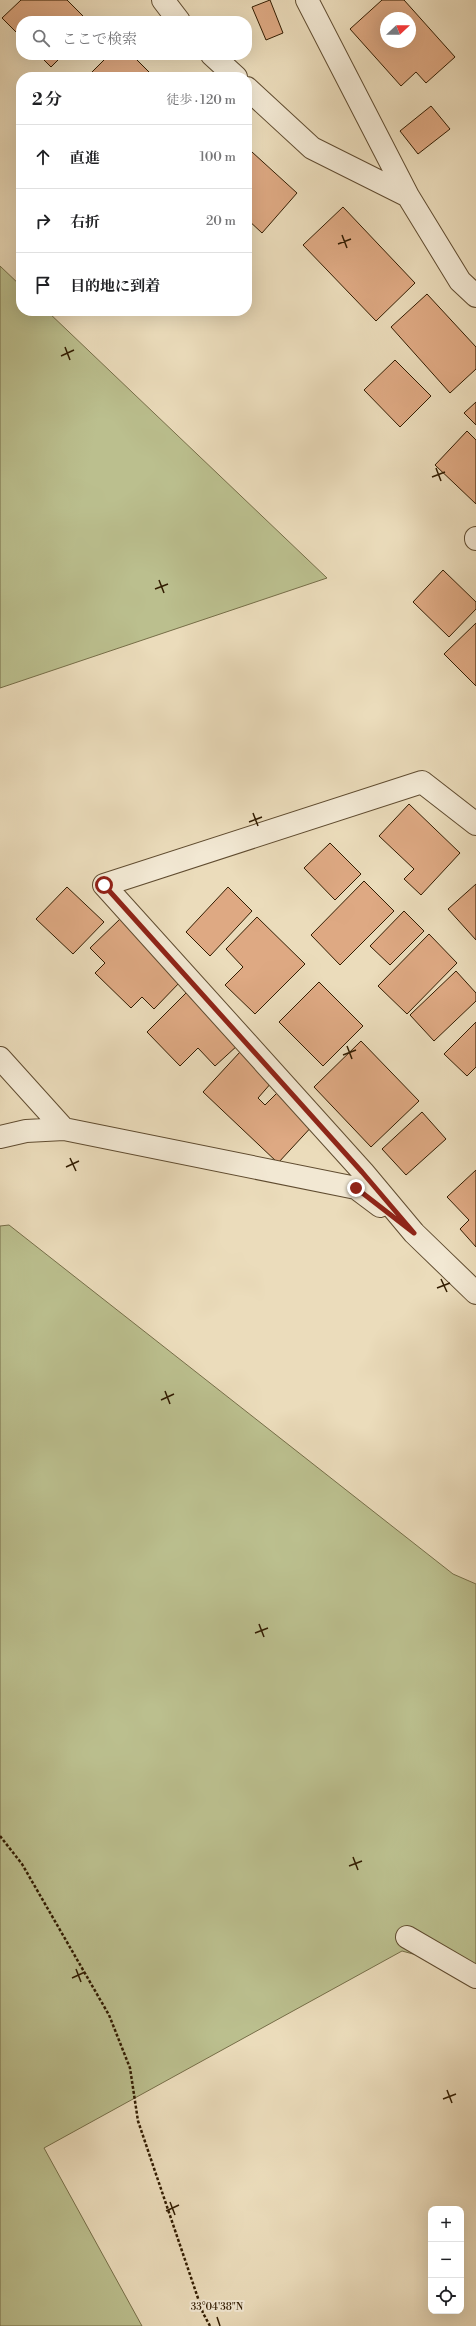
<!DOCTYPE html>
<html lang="ja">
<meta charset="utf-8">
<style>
body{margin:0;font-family:"Libre Bodoni","Noto Serif JP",serif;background:#f6f6f6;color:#202124}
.controls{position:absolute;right:12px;bottom:12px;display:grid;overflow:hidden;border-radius:8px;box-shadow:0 4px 16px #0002}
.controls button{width:36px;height:36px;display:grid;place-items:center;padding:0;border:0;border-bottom:1px solid #e0e0e0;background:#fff;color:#202124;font:20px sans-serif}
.compass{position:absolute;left:380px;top:12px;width:36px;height:36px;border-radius:50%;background:#fff;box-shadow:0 4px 16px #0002;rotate:68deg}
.stop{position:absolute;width:12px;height:12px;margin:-9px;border:3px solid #8f2418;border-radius:50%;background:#fff}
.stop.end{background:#8f2418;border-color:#fff;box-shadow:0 1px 4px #0008}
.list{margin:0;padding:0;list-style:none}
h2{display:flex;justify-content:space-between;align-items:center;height:52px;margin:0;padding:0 16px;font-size:17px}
h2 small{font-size:13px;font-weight:400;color:#757577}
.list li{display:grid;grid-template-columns:26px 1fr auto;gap:12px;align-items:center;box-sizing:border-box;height:64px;padding:0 16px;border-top:1px solid #e0e0e0}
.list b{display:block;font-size:15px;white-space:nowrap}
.list em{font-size:13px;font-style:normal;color:#757577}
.icon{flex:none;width:22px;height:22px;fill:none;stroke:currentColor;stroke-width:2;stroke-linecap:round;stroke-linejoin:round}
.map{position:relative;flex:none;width:476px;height:2326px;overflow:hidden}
.search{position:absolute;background:#fff;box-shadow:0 4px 16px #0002;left:16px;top:16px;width:236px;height:44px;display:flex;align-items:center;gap:10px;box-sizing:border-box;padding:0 14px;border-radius:16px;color:#757577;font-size:15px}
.panel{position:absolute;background:#fff;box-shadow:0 4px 16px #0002;left:16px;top:72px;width:236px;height:244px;border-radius:16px}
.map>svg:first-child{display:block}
.green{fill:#bbbf8e;stroke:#766e48}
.building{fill:#dea983;stroke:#321c01;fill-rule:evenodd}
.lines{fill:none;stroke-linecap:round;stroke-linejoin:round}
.minor-casing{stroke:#604c30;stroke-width:24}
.path{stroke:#321c01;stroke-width:2.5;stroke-dasharray:3 2;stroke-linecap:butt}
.minor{stroke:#f2e8d3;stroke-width:22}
.route{stroke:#8f2418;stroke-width:5}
.ticks{fill:none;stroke:#321c01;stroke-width:1.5}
.ticks-label{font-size:10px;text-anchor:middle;fill:#321c01;stroke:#f2e8d3;stroke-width:4;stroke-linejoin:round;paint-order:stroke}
</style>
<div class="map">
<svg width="476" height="2326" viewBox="0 0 476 2326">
<rect width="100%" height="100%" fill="#ebdcbb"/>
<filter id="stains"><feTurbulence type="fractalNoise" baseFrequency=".005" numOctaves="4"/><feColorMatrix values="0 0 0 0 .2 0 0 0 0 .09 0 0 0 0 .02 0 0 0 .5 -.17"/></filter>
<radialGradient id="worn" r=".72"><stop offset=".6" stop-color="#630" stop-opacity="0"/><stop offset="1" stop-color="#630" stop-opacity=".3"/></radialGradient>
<!-- green -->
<path class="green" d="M0,266L21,286V311H47L327,578L0,688Z
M9,1225L453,1574L476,1584V1971L402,1951L44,2148L142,2326H0V1226Z"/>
<!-- building -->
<path class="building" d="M21,0H67L88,21H21V37L2,18Z
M270,0L283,33L266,40L252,7Z
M382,0H404L455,57L426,83L416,72L401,86L350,29ZM386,18H410V42H386Z
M39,55H63L51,67Z
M109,55H132L154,77H87Z
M431,106L450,129L418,154L400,131Z
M252,152L297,193L262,233L247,219V158Z
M343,207L415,283L376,321L303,245Z
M427,294L476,347V369L450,393L391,327Z
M395,360L431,396L400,427L364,390Z
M476,402V425L464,413Z
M467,431L476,440V504L435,465Z
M443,570L476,602V609L449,637L413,602Z
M476,623V686L444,654Z
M409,804L460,853L421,895L404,879L414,869L379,836Z
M330,843L361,874L335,900L304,868Z
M364,881L394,911L340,965L311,935Z
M476,884V940L448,909Z
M67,887L104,922L73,954L36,919Z
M228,887L252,911L210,956L186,932Z
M404,911L424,931L390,965L370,946Z
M257,917L305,964L255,1014L225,985L243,967L226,949Z
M120,919L181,981L154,1009L142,997L131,1008L95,973L105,963L90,948Z
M429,934L457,963L407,1014L378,986Z
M456,971L476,993V1001L434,1041L410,1015Z
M319,982L363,1026L323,1066L279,1022Z
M187,992L238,1045L215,1066L198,1048L180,1066L147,1032Z
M476,1022V1067L467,1076L444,1054Z
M361,1041L419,1101L371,1147L314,1087Z
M240,1052L272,1082L258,1098L265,1105L280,1090L315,1123L278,1163L203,1092Z
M422,1112L446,1139L406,1175L382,1149Z
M476,1170V1247L460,1229L469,1220L447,1197Z"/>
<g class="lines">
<defs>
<path id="minor" d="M163,0L179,21
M307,0L408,196L460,281L476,296
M212,55L236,77
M247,88L312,148L408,196
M476,538V539
M476,824L422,782L104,885L363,1172L414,1233L476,1293
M0,1058L64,1129
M0,1137L26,1131L64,1129L356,1188L380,1206
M407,1937L476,1977"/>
</defs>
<!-- minor casing -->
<use href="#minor" class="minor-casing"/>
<!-- path -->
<path class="path" d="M0,1836L22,1864L109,2015L130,2068L138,2121L203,2313L210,2326"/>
<!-- minor -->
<use href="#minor" class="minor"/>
</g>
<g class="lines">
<!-- route -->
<path class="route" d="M104,885L362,1172L414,1233L356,1188"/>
</g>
<!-- ticks -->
<path class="ticks" d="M342,235L347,248M338,244L351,239M65,347L70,360M61,356L74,350M436,468L441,481M432,477L445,472M159,580L164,593M155,589L168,584M253,813L258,826M249,822L262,817M347,1046L352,1059M343,1055L356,1050M70,1158L76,1171M66,1167L79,1161M441,1279L447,1292M437,1288L450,1283M165,1391L170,1404M161,1400L174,1394M259,1624L264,1637M255,1633L268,1628M353,1857L358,1870M349,1866L362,1861M76,1969L81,1982M72,1978L85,1972M447,2090L452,2103M443,2099L456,2094M170,2202L175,2215M166,2211L179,2205M217,2317L220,2326"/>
<g class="ticks-label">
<text x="217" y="2310">33°04'38"N</text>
</g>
<rect width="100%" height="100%" filter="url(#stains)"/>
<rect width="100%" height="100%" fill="url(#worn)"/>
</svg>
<div class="controls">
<button>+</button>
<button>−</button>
<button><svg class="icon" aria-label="locate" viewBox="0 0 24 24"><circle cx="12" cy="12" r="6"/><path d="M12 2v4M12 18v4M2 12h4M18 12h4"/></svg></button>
</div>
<svg class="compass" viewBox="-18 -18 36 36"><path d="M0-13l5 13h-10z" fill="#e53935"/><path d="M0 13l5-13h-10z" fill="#757577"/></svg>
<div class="stop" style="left:104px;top:885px"></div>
<div class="stop end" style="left:356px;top:1188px"></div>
<div class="search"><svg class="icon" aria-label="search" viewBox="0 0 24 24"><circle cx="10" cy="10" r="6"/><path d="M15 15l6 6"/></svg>ここで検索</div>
<section class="panel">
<h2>2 分<small>徒歩 · 120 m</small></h2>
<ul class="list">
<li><svg class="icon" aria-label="ahead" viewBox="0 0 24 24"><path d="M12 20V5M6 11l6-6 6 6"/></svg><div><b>直進</b></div><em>100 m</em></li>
<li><svg class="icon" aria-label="right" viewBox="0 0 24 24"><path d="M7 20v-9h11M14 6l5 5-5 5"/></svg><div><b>右折</b></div><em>20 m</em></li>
<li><svg class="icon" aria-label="arrive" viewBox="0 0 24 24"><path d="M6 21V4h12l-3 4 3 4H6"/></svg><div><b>目的地に到着</b></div></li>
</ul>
</section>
</div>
